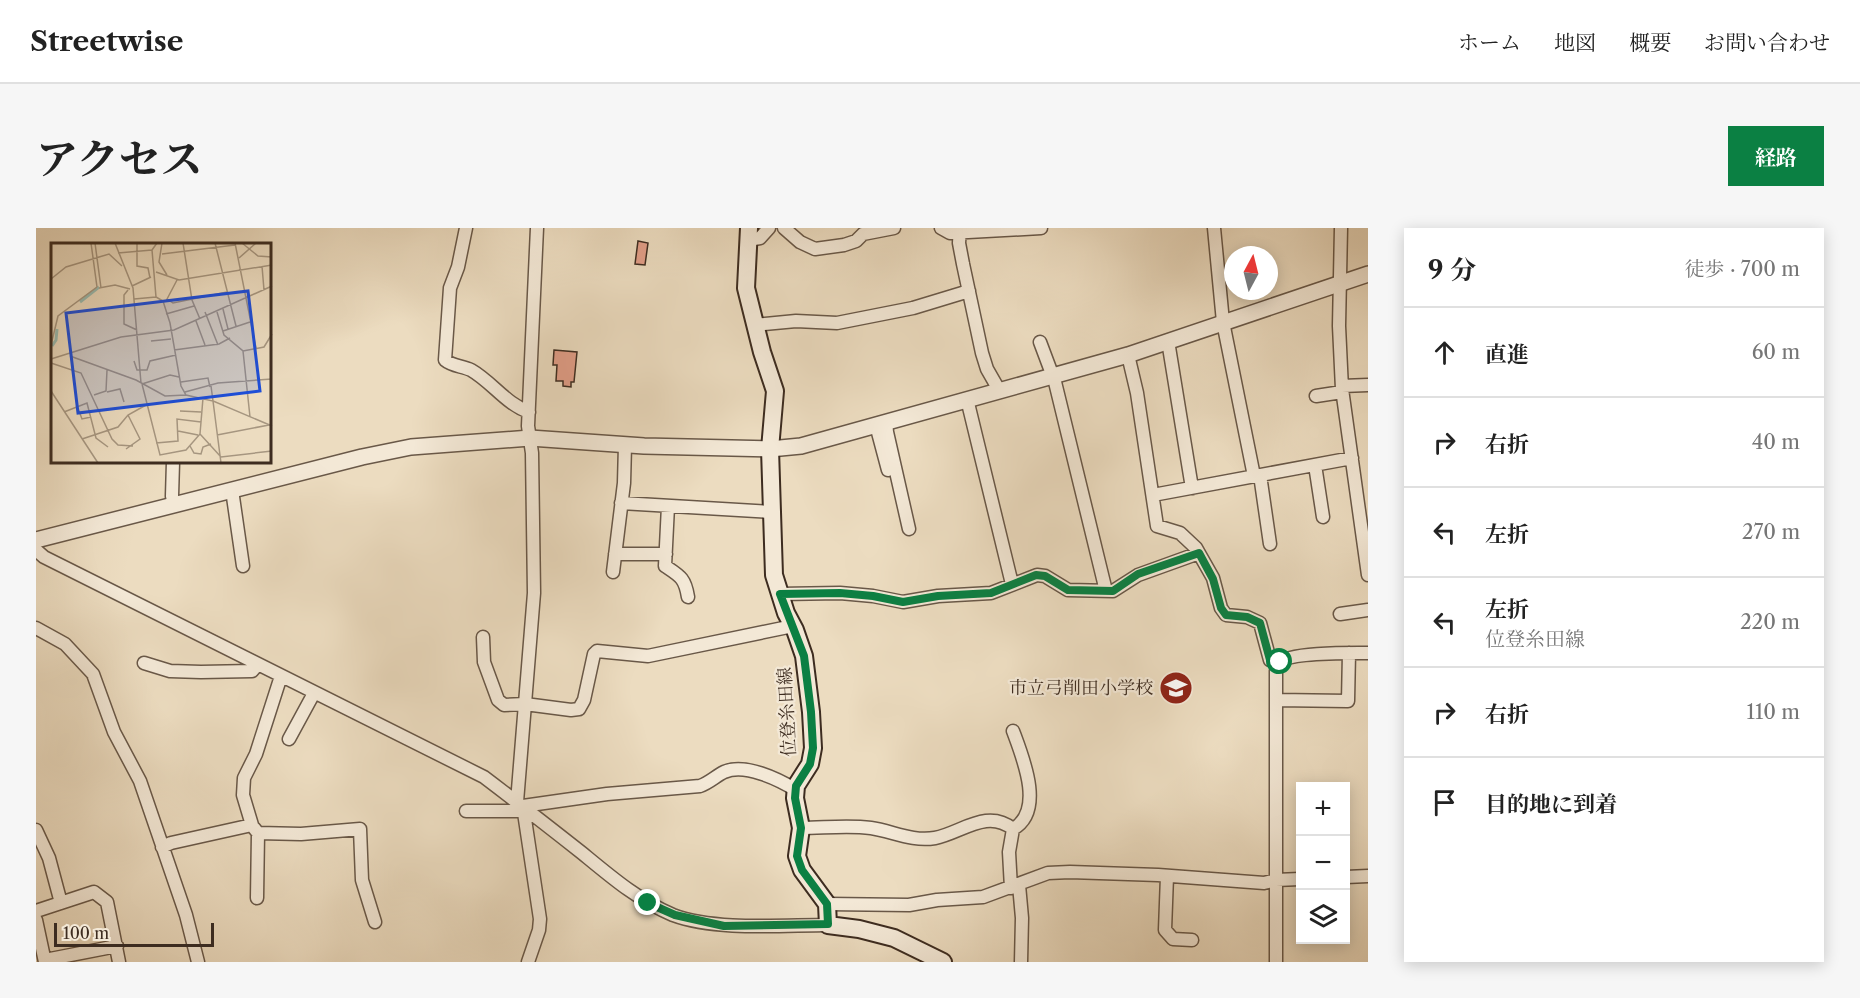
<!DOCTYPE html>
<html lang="ja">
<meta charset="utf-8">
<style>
body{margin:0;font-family:"Libre Caslon Text","Noto Serif JP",serif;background:#f6f6f6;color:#222}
.controls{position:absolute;right:18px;bottom:18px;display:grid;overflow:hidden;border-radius:0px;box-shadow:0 3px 15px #0003}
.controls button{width:54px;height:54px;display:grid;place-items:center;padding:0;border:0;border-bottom:2px solid #e0e0e0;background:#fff;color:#222;font:30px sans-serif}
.compass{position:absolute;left:1188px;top:18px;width:54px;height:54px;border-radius:50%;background:#fff;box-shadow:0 3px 15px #0003;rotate:7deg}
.scale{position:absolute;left:18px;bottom:15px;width:160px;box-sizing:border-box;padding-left:6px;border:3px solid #3d2c20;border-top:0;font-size:16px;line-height:21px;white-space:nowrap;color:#3d2c20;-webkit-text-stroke:4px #f3e8d6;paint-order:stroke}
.stop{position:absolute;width:18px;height:18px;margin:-14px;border:4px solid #0b8043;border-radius:50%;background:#fff}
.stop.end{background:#0b8043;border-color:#fff;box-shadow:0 2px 6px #0008}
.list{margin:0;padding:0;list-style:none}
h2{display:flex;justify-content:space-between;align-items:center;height:78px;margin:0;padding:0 24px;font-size:26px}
h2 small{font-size:20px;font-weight:400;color:#767676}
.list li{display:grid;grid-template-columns:39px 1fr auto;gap:18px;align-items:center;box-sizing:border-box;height:90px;padding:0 24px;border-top:2px solid #e0e0e0}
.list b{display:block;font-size:22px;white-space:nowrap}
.list p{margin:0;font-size:20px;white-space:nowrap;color:#767676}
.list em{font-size:20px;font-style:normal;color:#767676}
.icon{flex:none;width:33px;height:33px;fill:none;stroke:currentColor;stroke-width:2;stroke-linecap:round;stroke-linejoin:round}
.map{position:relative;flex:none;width:1332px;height:734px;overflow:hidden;border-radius:0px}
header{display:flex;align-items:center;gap:36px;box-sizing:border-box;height:84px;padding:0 30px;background:#fff;border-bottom:2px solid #e0e0e0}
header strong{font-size:28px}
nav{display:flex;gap:33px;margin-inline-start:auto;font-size:21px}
.intro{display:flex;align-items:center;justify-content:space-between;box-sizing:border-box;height:144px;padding:0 36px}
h1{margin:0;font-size:42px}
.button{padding:15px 27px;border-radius:0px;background:#0b8043;color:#fff;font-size:21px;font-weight:700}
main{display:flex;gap:36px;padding:0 36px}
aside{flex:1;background:#fff;border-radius:0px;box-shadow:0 3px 15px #0003}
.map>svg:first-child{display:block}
.building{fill:#e39f89;stroke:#3d2c20;stroke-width:1.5}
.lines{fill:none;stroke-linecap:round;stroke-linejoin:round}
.minor-casing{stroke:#695848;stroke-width:15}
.tertiary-casing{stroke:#695848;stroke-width:18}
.secondary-casing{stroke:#3d2c20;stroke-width:20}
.minor{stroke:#f3e8d6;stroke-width:12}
.tertiary{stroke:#f3e8d6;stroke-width:15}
.secondary{stroke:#f3e8d6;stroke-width:16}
.route{stroke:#0b8043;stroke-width:8}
.labels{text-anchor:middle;stroke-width:4.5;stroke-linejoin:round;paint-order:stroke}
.poi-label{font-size:18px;fill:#3d2c20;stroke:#f3e8d6;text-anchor:end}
.street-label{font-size:18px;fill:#3d2c20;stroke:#f3e8d6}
.inset-river{fill:none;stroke:#99bcb2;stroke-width:3}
.inset-road{fill:none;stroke:#a69680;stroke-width:1.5}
.view{fill:#1d4ed8;fill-opacity:0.15;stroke:#1d4ed8;stroke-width:3}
.inset-edge{fill:none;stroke:#3d2c20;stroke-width:3}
</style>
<header>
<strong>Streetwise</strong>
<nav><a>ホーム</a><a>地図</a><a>概要</a><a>お問い合わせ</a></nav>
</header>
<div class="intro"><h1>アクセス</h1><a class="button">経路</a></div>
<main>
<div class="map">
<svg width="1332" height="734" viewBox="0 0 1332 734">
<rect width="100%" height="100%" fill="#ecdcc0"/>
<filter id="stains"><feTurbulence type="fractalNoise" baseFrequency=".00333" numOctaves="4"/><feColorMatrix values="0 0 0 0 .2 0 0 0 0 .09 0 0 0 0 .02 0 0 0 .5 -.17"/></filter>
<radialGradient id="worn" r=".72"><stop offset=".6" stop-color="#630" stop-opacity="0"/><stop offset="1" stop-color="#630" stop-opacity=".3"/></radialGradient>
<!-- building -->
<path class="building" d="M602,13L612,15L609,37L599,36Z
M518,122L541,124L538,154H535V159L527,158V153H520L521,137H517Z"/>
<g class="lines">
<defs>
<path id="minor" d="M430,0L422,39L414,60L409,132C416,138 426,138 435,142C456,154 470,176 493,184
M748,0L764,14L779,21L808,17L820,13L827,6L858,0
M905,0L914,5L1005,0
M924,0L923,15L927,36L946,125L951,141L963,162
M1178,0L1187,94L1218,248
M1305,0L1303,98L1306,161L1332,347
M712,12L724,10L733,0
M719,97L760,93L801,95L877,80L933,63
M1132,113L1156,260
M1004,114L1019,154L1070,363
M1092,127L1101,165L1121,298L1144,305L1160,320L1177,350L1185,380L1190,387L1211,389L1224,395L1234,432L1244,434
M1306,158L1332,157
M1280,168L1306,164
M931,171L976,356
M850,194L851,204L873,301
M840,197L852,242
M137,234L136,268L138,277
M1279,237L1287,289
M1224,247L1234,316
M196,262L207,338
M1117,267L1316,230
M585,275L735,284
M632,278L629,338C644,348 649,350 652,369
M0,322L8,329L448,549C481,574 513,599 546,625C574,648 603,673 637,687C680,703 746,697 792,697
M579,326H630
M577,344L588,255L589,217
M744,366L804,365L837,368L867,374L902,368L955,365L1001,347L1009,348L1032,362L1077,363L1102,347L1163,325
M1304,386L1332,382
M0,400L29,416L57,446L78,504L104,553L150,687L162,734
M447,409L448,434L462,472L468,477L489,476L535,482L543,481L548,472L558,426L561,423L612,428L757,398
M108,435L134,443L165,444L216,443L222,436
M1241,472L1312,473L1313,425
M253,511L278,465
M481,574L498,365L496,225L492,198L501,0
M487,578L571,566L664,558C673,555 680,548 688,544C709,535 742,551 760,562
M487,578L504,691L503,702L492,734
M430,583H488
M218,600L222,605L221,670
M765,600C788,600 811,597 835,600C856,603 876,614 899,610C925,605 951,580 977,601L973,624L975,660
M977,601C1009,583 987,530 977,503
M0,602L13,630L25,675
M222,605L265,606L324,601L326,652L339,694
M126,619L135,615L216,597L207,567L208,550L220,526L245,448
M1131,648L1129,702L1137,711L1156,712
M1310,649L1332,648
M983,657L986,690L985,734
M791,676L873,677L901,672L947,669L1012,645L1034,644L1122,647L1228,655L1240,652L1264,651
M0,683L58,664L71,674L83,734
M0,692L9,734
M9,732L81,718
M1240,734V443C1241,440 1241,437 1243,435C1252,424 1316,425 1332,425"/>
<path id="tertiary" d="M0,312L326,229L375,219L494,210L608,218L734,221L765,218L1092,127L1332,46"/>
<path id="secondary" d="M713,0L710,60L726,124L739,163L734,221L738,347L750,385L759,402L768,428L775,484L777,520L774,536L760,558L759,570L765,600L761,628L766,642L791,676L792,697L823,701L858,710L907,734"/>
</defs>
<!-- minor casing -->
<use href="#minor" class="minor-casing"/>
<!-- tertiary casing -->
<use href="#tertiary" class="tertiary-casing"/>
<!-- secondary casing -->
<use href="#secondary" class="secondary-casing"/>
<!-- minor -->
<use href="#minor" class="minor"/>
<!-- tertiary -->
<use href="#tertiary" class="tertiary"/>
<!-- secondary -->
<use href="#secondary" class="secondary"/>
</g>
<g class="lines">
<!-- route -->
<path class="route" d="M612,675L639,687L688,698L792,696L791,676L766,642L761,628L765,600L759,570L760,558L774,536L777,520L775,484L768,428L744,366L804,365L837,368L867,374L902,368L955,365L1000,347L1009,348L1032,362L1077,363L1102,346L1163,325L1177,351L1185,380L1190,387L1211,389L1224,395L1234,432L1244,434"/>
</g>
<!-- icons -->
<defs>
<symbol id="school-disc" viewBox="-11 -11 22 22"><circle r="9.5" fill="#8f2418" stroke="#f3e8d6"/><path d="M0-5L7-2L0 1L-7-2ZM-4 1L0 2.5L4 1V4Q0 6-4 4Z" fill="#fff"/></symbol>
</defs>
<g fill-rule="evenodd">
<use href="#school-disc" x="1121" y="441" width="38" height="38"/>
</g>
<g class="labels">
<!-- poi labels -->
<g class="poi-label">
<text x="1117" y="466">市立弓削田小学校</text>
</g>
<!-- street labels -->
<g class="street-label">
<text transform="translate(751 484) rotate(-93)" y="6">位登糸田線</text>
</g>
</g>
<!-- overview -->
<g transform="translate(15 15)">
<rect width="220" height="220" fill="#ecdcc0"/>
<path class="inset-river" d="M29,59L48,44M1,103L5,97L6,86"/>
<path class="inset-road" d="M40,0L46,44M44,0L50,45M64,0L82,45L90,140M86,0V23L97,25L99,35M106,0L101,7L105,54L112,58L119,80L130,143L135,152L162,158L170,220M111,0L108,19L116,32M132,0L141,57L149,76M164,0L185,83M184,0L205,105M191,0L207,13L221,14M67,10L101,7M111,11L184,2M188,15L205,0M211,23L213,47M105,29L128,37L221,22M0,36L15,24L58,11L71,23M81,43L100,34M48,45L64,42L79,46M77,47L73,52V81L86,87M83,56L105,54M116,56L122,60L176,49M115,58L126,37M172,66L177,86M154,69L167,102M166,69L173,92L192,108L199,174M115,71L143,63M145,78L154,102M172,88L199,79M100,98L120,96M0,102L7,73L46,44M123,107L168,101L179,95M192,108L213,104L221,91M19,113L85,137L114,153L135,152M0,116L70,94L123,87L221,43M83,118L86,127H96L99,118L125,112M0,120L30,130L61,196L67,202L82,203M130,139L157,135L159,144M91,141L109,212L135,207L149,191L152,155M91,141L119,132L128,134M160,143L162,158L221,183M0,148L47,220M56,149L69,146L73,159M134,149L167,140L221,136M43,152L55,148L56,127M26,163L31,176L40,174M129,168L150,169M13,169L36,160L45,195L57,204M127,188L147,192M149,191L170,214L221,208M166,192L218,182M31,196L67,184L77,172L95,162M105,200L127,198L126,176L150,179M139,203L143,210L150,211L152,204L160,201M75,206L89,196L77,172"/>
<path class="view" d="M197,48L209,148L27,170L15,70Z"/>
<rect width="220" height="220" class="inset-edge"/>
</g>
<rect width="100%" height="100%" filter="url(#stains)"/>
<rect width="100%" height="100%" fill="url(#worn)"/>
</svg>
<div class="controls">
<button>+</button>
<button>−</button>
<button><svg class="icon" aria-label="layers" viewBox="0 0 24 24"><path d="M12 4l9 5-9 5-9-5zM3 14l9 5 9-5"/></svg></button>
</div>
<svg class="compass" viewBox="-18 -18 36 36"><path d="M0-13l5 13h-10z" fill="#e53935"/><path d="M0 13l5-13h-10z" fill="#767676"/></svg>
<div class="scale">100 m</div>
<div class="stop" style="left:1244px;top:434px"></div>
<div class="stop end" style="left:612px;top:675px"></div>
</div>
<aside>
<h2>9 分<small>徒歩 · 700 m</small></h2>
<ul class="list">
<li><svg class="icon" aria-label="ahead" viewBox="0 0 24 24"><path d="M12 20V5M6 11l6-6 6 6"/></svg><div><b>直進</b></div><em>60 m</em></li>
<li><svg class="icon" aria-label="right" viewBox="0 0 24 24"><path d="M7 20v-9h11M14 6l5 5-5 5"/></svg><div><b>右折</b></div><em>40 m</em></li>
<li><svg class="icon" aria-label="left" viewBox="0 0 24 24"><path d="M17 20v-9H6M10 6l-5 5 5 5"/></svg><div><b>左折</b></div><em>270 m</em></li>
<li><svg class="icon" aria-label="left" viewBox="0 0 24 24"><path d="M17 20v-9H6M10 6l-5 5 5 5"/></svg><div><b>左折</b><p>位登糸田線</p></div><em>220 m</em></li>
<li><svg class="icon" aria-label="right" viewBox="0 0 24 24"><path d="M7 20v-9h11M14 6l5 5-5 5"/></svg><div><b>右折</b></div><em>110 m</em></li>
<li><svg class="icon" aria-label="arrive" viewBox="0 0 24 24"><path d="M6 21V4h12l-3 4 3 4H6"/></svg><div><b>目的地に到着</b></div></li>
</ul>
</aside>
</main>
